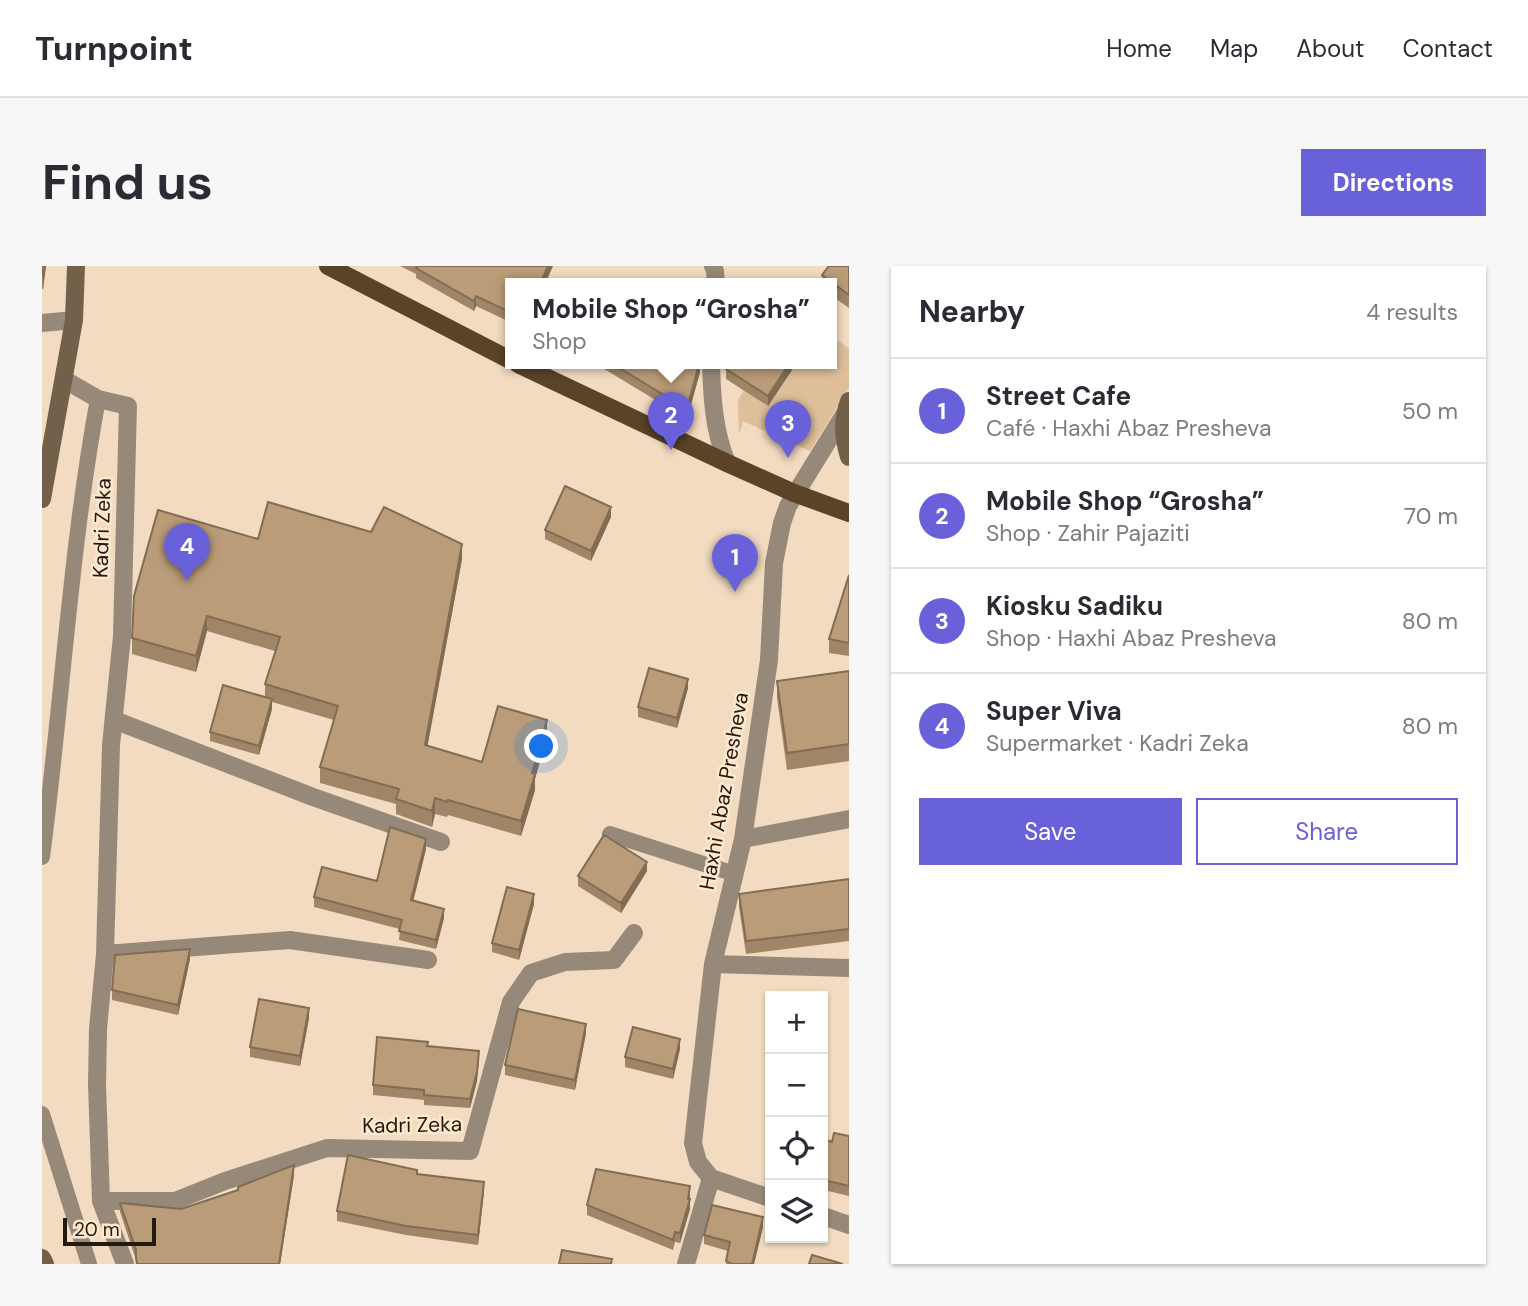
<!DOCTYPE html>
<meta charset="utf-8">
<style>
body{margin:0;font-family:"DM Sans",sans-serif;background:#f7f7f7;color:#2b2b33}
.controls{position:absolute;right:21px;bottom:21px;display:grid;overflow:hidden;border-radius:0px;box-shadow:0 2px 5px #0004}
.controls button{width:63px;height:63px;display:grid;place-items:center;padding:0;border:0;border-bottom:2px solid #e1e1e2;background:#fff;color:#2b2b33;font:35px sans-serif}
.scale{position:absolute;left:21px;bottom:18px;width:93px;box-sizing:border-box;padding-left:7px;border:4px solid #221a10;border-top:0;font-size:19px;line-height:24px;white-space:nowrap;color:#221a10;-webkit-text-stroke:5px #ffe8cd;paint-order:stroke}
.you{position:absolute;left:500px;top:481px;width:24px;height:24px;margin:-18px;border:5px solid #fff;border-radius:50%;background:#1a73e8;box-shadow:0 0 0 10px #1a73e833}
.badge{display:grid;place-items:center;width:46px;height:46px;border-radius:50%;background:#6961da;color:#fff;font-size:23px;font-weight:700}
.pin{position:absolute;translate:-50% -58px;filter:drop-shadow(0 2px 4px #0008)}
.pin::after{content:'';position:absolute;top:37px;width:24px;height:21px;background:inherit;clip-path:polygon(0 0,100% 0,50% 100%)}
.popup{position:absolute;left:463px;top:12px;width:332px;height:91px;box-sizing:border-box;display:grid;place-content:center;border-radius:0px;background:#fff;filter:drop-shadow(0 2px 5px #0005);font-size:23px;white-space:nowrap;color:#7c7c81}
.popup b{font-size:26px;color:#2b2b33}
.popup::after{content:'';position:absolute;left:50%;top:100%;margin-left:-14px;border:14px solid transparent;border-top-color:#fff}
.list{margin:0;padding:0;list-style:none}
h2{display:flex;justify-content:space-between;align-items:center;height:91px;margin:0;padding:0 28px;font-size:30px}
h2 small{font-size:23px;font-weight:400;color:#7c7c81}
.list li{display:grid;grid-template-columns:46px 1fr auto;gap:21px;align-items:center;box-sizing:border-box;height:105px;padding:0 28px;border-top:2px solid #e1e1e2}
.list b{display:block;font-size:26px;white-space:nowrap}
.list p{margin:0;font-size:23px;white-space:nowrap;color:#7c7c81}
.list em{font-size:23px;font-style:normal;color:#7c7c81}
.actions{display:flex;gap:14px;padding:21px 28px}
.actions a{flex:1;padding:16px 0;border:2px solid #6961da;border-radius:0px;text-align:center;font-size:24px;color:#6961da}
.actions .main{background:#6961da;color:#fff}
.icon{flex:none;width:38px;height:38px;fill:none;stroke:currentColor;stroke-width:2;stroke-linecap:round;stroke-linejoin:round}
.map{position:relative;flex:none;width:807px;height:998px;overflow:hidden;border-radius:0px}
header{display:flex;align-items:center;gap:42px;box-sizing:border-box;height:98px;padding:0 35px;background:#fff;border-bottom:2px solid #e1e1e2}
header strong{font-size:33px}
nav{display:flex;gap:38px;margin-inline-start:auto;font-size:24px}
.intro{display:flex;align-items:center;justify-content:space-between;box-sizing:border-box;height:168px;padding:0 42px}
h1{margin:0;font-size:49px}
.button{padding:18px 32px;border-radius:0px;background:#6961da;color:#fff;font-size:24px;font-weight:700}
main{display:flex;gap:42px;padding:0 42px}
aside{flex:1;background:#fff;border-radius:0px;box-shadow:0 2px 5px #0004}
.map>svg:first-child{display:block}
.green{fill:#debf9a}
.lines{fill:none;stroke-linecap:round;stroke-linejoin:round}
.lane{stroke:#968979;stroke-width:16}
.street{stroke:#968979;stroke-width:18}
.secondary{stroke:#73604a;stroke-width:18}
.primary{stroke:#5a4327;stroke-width:18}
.wall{fill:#a08667}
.shaded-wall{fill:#826d54}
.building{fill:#ba9c78;stroke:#826d54;stroke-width:2}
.labels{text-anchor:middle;stroke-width:5;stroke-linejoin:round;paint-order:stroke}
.street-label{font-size:21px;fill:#221a10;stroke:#ffe8cd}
</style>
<header>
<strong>Turnpoint</strong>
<nav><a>Home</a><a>Map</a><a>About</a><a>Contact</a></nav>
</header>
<div class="intro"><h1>Find us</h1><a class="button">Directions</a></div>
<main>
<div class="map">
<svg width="807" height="998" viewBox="0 0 807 998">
<rect width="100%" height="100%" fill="#f2dbc0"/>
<!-- green -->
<path class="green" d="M790,71L807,82V122L768,185L701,155L697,168L696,134L702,124L726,140L754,98H790Z"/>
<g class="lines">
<!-- lane -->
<path class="lane" d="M568,568L693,608
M0,591C20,439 28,284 56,133
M0,848L47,998"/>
<!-- street -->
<path class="street" d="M671,0L673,5L674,18
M0,57L32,54
M669,98C670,133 672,165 685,197
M23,114L56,133L86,140L80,370L69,479L63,688L56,763L55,818L59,935
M72,454L271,531L399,576
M701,573L807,553
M63,688L248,674L386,694
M671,698L807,702
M669,912L656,896L651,877L671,698L701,573L727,394L732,297L740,257L746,240L802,149
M669,912L728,932
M781,950L807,959
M83,998L59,935H133L183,915L285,882L428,885L469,736L489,707L523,696L572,694L592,667
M644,998L669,912"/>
<!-- secondary -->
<path class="secondary" d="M807,135C800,154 801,171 807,191
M0,233L32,54L34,0
M0,992L3,998"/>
<!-- primary -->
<path class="primary" d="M286,0L468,94
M476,98L685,197L752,227L807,247"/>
</g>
<!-- wall -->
<path class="wall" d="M0,0H4L1,23H0Z
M358,0H511L468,18V56L434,40L432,45L374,12V8Z
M807,0V42L790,30V18H780V9Z
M554,98H658V106L645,153Z
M754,98L726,140L684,113V103Z
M569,251L549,295L503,273V264Z
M216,273L420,293L385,480L440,496L505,470L493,513V524L479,570L406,549L405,551L393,548L390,561L354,548V538L278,517V501L292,454L230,436V443L217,489L168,475V466L223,431V418L233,385L165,365L154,406L90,388V372Z
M807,309V390L787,387V373Z
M807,405V495L745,504L735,432V415Z
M646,422L635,462L596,451V441Z
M384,583L371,635L402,652L394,683L357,674L358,663L272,641V631L335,615Z
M605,605L579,647L536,620V610Z
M807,613V675L704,688L697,641V628Z
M492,638L477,694L450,686V677Z
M148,693L136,749L70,734V724Z
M267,752L258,800L208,791V781Z
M544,767L533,824L463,809V799Z
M386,780L437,794L435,815L428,842L382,839V834L331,829V819Z
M638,783L631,813L583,801V791Z
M807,870V930L782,924V916H781V873L790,876Z
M375,908L442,925L436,979L364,969L295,955V945Z
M252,909L238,998H94V994L78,946V937L139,943L196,924Z
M648,929V943L638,977L633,976L631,984L545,949V939Z
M721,961L712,998H684L686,985L662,978V969Z"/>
<!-- shaded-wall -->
<path class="shaded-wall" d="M3,0H4L1,23V10Z
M506,0H511L503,18H498Z
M434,30V40L432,45V35Z
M657,98L658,106L645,153V143Z
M747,98H754L726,140V130Z
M569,241V251L549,295V285Z
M420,278V293L383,494V479Z
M165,350V365L154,406V390Z
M646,413V422L635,462V452Z
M230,433V443L217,489V480Z
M505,454V470L493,513V524L479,570V555L490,507Z
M393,532V548L390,561V545Z
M384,573V583L369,644V634Z
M605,596V605L579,647V637Z
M492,628V638L477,694V684Z
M402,643V652L394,683V674Z
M148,683V693L136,749V739Z
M267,742V752L258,800V790Z
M544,758V767L533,824V814Z
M638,773V783L631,813V803Z
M437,785L435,815L428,842V833Z
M252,899V909L238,998H237Z
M442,916V925L436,979V969Z
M648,920V929L646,940L648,933V943L638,977V967Z
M721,951V961L712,998H710Z"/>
<!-- building -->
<path class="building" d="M0,0H3L1,10L0,9Z
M376,0H506L498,18H468V46L434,30L432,35L374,2Z
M787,0H807V29L780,9Z
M571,98H657L645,143Z
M687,98H747L726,130L684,103Z
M523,220L569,241L549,285L503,264Z
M226,236L329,266L342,241L420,278L383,479L440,496L456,440L505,454L490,507L493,508L479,555L406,534L405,536L393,532L390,545L354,533L357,523L278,501L296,440L223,418L238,371L165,350L154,390L90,372L92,330L116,244L216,273Z
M807,309V377L787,373Z
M607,402L646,413L635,452L596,441Z
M807,405V478L745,487L735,415Z
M181,419L230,433L217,480L168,466Z
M348,561L384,573L369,634L402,643L394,674L357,665L360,654L272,631L280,601L335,615Z
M562,569L605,596L579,637L536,610Z
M807,613V663L704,675L697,628Z
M465,621L492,628L477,684L450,677Z
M148,683L136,739L70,724L73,689Z
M217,733L267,742L258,790L208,781Z
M476,743L544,758L533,814L463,799Z
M591,761L638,773L631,803L583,791Z
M335,771L386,776L385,780L437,785L435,806L428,833L382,829V824L331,819Z
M792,867L807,870V920L782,914L783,907H781V873L790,876Z
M306,889L375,904V908L442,916L436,969L364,960L295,945Z
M252,899L237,998H95L94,992V984L78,937L139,943L196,924V921Z
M554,903L648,920L646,933H648L638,967L633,966L631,974L545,939Z
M670,939L721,951L710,998H690L684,995L688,976L662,969Z
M520,984L570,993L569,998H517Z
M770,989L801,998H767Z"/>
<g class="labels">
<!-- street labels -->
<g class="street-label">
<text transform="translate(60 262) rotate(-88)" y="7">Kadri Zeka</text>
<text transform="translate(682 525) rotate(-80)" y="7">Haxhi Abaz Presheva</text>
<text transform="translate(370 859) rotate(-1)" y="7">Kadri Zeka</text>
</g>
</g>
</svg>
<div class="controls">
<button>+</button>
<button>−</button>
<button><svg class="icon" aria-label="locate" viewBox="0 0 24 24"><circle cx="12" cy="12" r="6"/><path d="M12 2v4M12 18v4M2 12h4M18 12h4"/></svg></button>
<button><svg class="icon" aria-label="layers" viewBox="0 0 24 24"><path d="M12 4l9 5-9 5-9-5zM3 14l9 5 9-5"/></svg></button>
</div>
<div class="scale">20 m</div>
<div class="you"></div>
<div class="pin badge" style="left:693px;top:326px">1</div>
<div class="pin badge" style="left:629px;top:184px">2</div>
<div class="popup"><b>Mobile Shop “Grosha”</b>Shop</div>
<div class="pin badge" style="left:746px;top:192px">3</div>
<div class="pin badge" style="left:145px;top:315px">4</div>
</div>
<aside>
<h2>Nearby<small>4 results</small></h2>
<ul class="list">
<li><span class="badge">1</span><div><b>Street Cafe</b><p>Café · Haxhi Abaz Presheva</p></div><em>50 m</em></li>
<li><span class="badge">2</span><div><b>Mobile Shop “Grosha”</b><p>Shop · Zahir Pajaziti</p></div><em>70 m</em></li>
<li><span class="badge">3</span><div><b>Kiosku Sadiku</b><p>Shop · Haxhi Abaz Presheva</p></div><em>80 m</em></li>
<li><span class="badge">4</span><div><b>Super Viva</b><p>Supermarket · Kadri Zeka</p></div><em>80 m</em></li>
</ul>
<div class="actions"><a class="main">Save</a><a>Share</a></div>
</aside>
</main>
